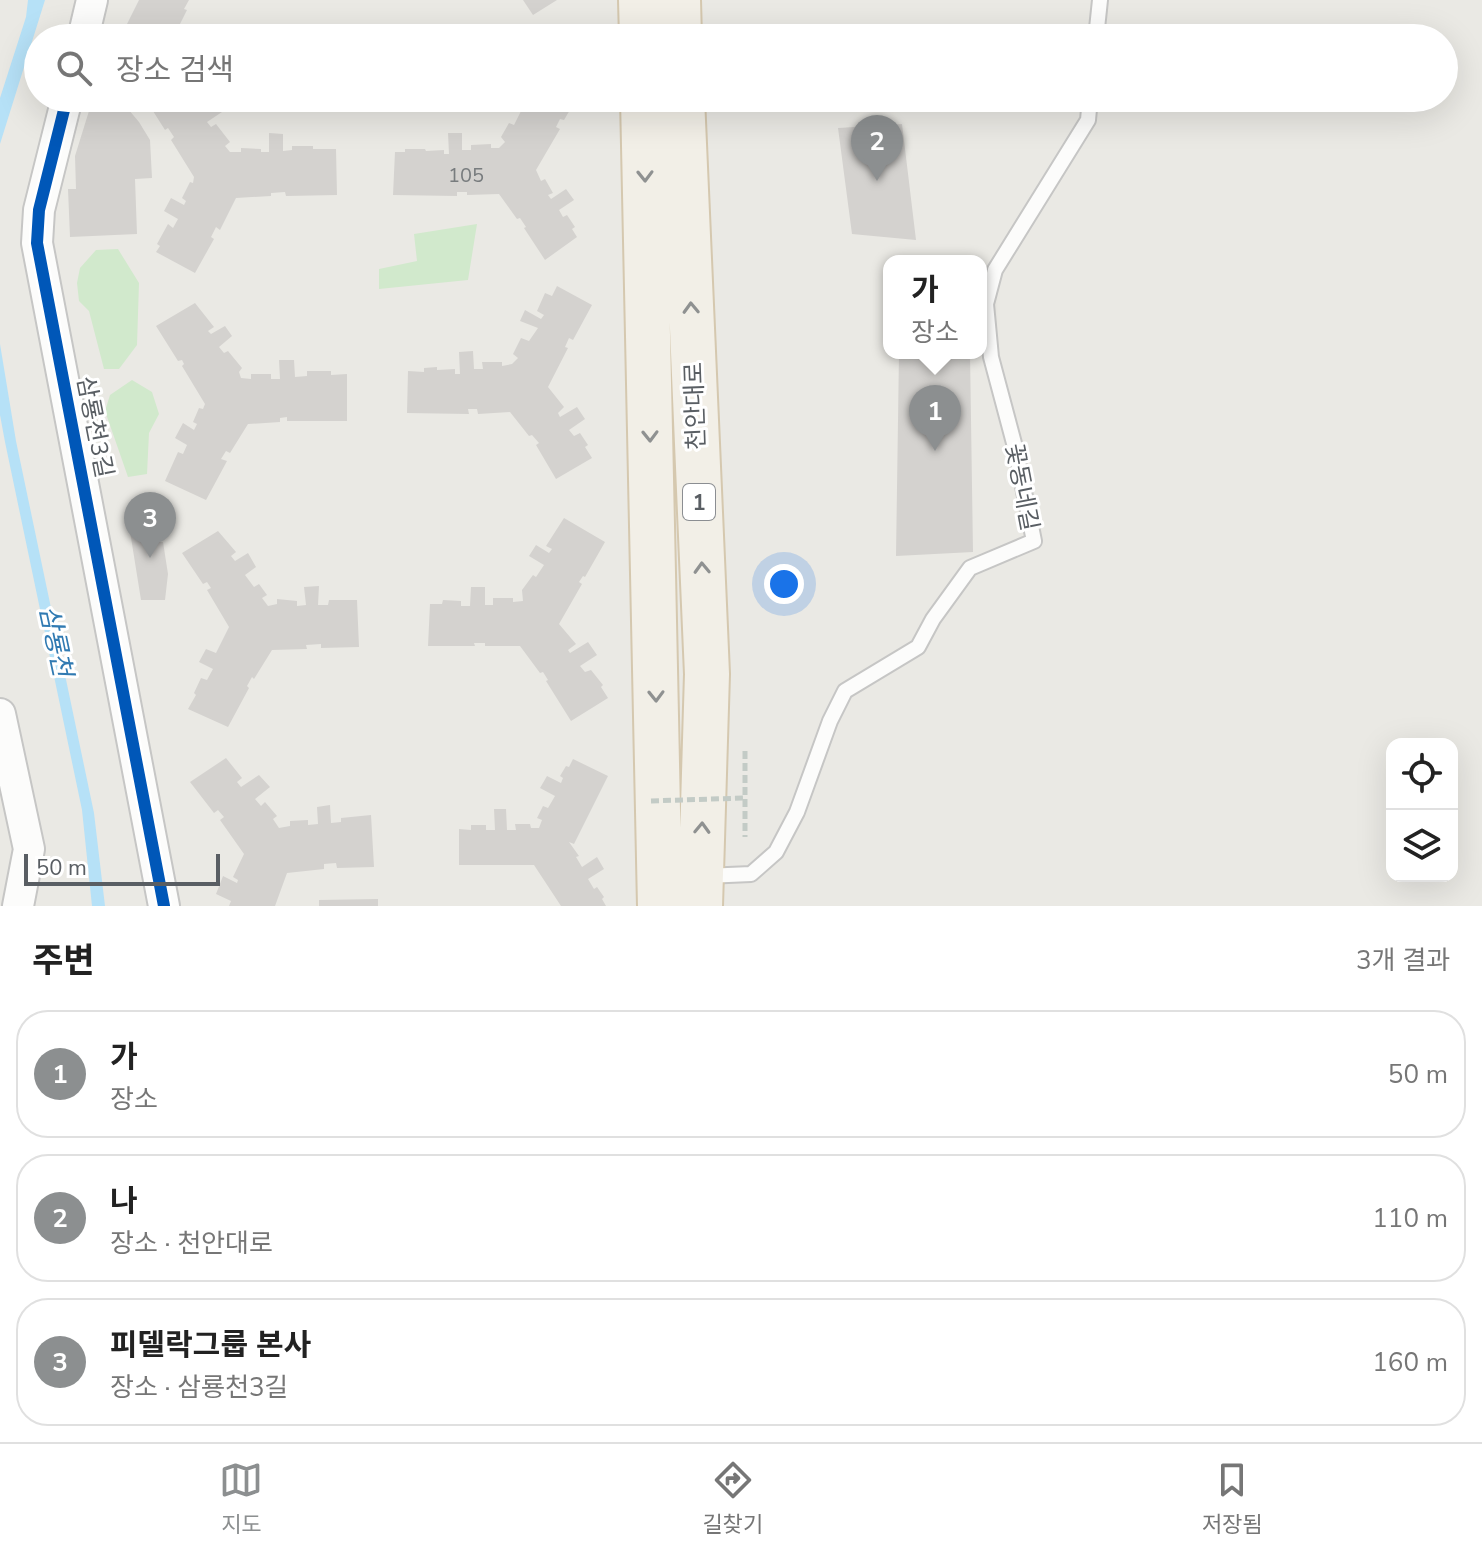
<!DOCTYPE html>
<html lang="ko">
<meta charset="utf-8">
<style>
body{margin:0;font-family:"Nunito Sans","Noto Sans KR",sans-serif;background:#f2f2f2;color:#222}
.controls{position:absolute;right:24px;bottom:24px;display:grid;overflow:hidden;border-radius:16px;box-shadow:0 8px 32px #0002}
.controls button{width:72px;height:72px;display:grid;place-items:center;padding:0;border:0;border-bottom:2px solid #e0e0e0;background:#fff;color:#222;font:40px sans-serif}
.scale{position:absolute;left:24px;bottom:20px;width:196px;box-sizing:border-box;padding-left:8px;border:4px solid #595e63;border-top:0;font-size:22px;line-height:28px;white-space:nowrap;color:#595e63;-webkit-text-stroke:6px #fff;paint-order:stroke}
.you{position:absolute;left:784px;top:584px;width:28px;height:28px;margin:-20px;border:6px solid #fff;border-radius:50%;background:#1a73e8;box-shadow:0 0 0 12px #1a73e833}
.badge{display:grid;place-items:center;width:52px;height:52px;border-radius:50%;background:#8c8f90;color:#fff;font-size:26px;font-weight:700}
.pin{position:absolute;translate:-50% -66px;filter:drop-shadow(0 2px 4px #0008)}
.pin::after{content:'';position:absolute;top:42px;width:28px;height:24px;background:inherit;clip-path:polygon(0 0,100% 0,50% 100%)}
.popup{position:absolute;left:883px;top:255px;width:104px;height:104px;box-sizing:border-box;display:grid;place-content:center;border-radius:16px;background:#fff;filter:drop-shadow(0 2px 6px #0005);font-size:26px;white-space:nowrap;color:#767676}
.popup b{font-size:30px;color:#222}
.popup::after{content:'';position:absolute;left:50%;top:100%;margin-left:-16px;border:16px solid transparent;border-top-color:#fff}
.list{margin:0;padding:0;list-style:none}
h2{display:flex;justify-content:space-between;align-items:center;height:104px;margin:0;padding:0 32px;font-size:34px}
h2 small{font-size:26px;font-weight:400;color:#767676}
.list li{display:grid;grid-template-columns:52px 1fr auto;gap:24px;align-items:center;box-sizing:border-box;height:128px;margin:0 16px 16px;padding:0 16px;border:2px solid #e0e0e0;border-radius:32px}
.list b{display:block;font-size:30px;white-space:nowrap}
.list p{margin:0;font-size:26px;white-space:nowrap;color:#767676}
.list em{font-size:26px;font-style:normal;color:#767676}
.icon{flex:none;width:44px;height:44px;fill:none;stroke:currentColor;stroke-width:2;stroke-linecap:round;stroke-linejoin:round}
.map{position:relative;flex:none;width:1482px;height:906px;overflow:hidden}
.search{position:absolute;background:#fff;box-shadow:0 8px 32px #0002;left:24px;right:24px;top:24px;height:88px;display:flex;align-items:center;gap:20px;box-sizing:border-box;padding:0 28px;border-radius:44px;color:#767676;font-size:30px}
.sheet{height:536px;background:#fff}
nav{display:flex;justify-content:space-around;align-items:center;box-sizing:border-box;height:112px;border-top:2px solid #e0e0e0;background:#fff;font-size:22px;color:#767676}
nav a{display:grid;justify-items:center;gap:4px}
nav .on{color:#8c8f90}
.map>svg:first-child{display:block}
.green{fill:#d1e9cc}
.water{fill:#b6e1f7}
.building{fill:#d4d2cf}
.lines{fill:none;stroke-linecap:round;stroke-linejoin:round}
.service-casing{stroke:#c6c6c5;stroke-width:18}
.minor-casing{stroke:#c6c6c5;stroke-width:34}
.primary-casing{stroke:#d5c8af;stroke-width:48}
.path{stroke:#c3cbc6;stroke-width:5;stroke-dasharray:8 4;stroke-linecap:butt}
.service{stroke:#fcfcfb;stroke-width:14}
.minor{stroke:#fcfcfb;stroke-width:30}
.primary{stroke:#f2efe7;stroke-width:44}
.path-bridge{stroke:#c3cbc6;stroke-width:5;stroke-dasharray:8 4;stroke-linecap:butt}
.cycleway-casing{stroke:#fff;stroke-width:17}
.cycleway{stroke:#0057b8;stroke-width:12}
.oneway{stroke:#8f9191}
.labels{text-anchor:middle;stroke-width:6;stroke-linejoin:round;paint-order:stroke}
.number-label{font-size:20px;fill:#787c7e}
.shield{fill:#fff;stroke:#8b8e92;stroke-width:2}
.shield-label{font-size:22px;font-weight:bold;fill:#595e63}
.street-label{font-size:24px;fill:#595e63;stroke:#fff}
.water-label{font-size:26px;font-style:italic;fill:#307ab2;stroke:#fff}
</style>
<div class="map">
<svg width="1482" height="906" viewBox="0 0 1482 906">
<rect width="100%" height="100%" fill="#eae9e4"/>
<!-- green -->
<path class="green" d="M477,224L468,280L379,289V269L417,261L414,234Z
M118,249L139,283L137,345L119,369H104L89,311L79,301L77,283L80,268L96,250Z
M132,380L152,392L159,414L149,433L147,474L128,477L105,411L110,395Z"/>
<!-- water -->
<path class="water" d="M28,0H45L0,144V98L26,17Z
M0,344L16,441L94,813L105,906H92L82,810L5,442L0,415Z"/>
<!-- building -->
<path class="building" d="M139,0H189L184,9L187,10L173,38H144L125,28Z
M523,0H557L533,15Z
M93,98H114L123,103L139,122L150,140L152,178L135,179L137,234L70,237L68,189H76L75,156Z
M149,98H199L201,101L196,104L199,107L212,98L222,112L207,122L211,127L216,124L230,142L225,146L230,152H241V148L261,149V152H269V133L283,134V151L292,150V146H313V149H336L337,195L286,196L285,192L271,193V196L236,198L220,230L216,227L211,237L214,239L195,273L156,252L160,246L157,244L168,224L173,228L178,219L164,211L171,198L184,205L186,201L182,198L190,182L193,183L194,177L171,140L174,137L168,128L165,130L146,100Z
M511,98H577L564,120L560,119L556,127L560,129L536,170L541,181L545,179L553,193L548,195L551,199L566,189L574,200L559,210L563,217L567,215L575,227L572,229L577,237L545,260L524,228L526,227L520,218L517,219L499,194L467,195V192H457V196L393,195L395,152H405V149H425L426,151L444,150V154H449L448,133H462V150H471V145L491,144V148H499L505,142L501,137L509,123L514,125L521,111L508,104Z
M902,124L916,240L852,234L838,128Z
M557,286L592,305L573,340L569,338L565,347L568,348L548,387L564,407L558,413L560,417L577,407L585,419L569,430L574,436L580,433L588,445L585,447L592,458L556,479L536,445L539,443L532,435L529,436L510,412L478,414L477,409H468L469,414L407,413L408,371L424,372V368L437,367V370L455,369V374H460L459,352L473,351L474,369H483L482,362H502V366L512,364L518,358L513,354L521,338L529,341L538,328L520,321L525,310L541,319L544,315L537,311L545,293L552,296Z
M195,303L214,327L208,331L211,334L225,326L232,336L219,347L224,353L228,351L242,368L239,372L241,378L251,379V374H271V379H280L279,360H294L295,377L307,376V371H331V375L347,374V421H287V417L280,418V422L248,424L230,453L226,451L221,459L227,461L206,500L165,481L178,452L183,454L187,445L175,438L183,423L194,430L197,424L193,422L199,408L203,409L205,404L182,366L184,364L182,360L178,361L156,326Z
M899,353H970L973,552L896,556Z
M148,517L153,542H163L168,574L165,600H141L128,519Z
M564,518L605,542L585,577L583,576L579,582L582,584L559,624L576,644L568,650L570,653L588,642L597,655L580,666L585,672L591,670L603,685L601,687L608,698L571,721L546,681L548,680L543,672L540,673L520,646H485V643H474L475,646H428L430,604H442L443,600L461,601V606H470L471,587H485V605H493V598H513V602L523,601L522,590L533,575L536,577L544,565L529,556L536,545L549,553L552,549L546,546Z
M218,531L236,552L231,556L235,561L248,553L256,567L245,575L254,587L259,584L267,595L262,598L268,606L277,604V599L297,601V606L306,605L304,587L319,586L318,605H328L329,600H357L359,647L321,648V644L306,645L307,649L272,650L254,679L252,677L247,686L249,688L228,727L188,709L196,695L194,693L201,678L207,680L213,669L199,662L206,649L216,653L229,627L207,590L211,588L207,582L203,584L182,553Z
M226,758L242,778L237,782L241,787L259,775L270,787L255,799L261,806L265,802L277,816L273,819L279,828L290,826V821L308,820V825L318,824L317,807L330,805L331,823L341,822V818L371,815L374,867L337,868L336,863L324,864V869L287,873L275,906H229L231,901L216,894L223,876L237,883L238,880L233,877L244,854L220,820L224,817L218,810L214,813L190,782Z
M573,759L608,776L574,844L569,842L579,856L576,857L582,867L597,857L604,869L588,879L594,889L597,887L604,897L602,899L606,906H561L534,865H459V829L471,830V825H486V830H495L494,809H506L507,830H516L515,824H530L531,828H539L542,820L537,818L543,806L548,808L555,796L540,788L547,776L561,783L563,778L560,776L566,766L569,767Z
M378,899V906H319V900Z"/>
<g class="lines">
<defs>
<path id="service" d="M1096,38L1100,0
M705,876L751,874L776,852L797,812L830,721L845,691L918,647L933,619L970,568L1034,541L1015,447L991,357L986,304L995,270L1088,120L1090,98"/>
<path id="minor" d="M83,38L92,0
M67,98L39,210L37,243L164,906
M0,714L29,849L18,906"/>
<path id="primary" d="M641,0L642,38
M678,0L679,38
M643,98L660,906
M682,98L707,674L700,906"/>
</defs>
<!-- service casing -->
<use href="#service" class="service-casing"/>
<!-- minor casing -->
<use href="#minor" class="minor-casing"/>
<!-- primary casing -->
<use href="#primary" class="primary-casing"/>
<!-- path -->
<path class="path" d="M745,751V837"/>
<!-- service -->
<use href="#service" class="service"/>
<!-- minor -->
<use href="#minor" class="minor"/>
<!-- primary -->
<use href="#primary" class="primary"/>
<!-- path-bridge -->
<path class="path-bridge" d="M651,801L745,798"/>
<defs>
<path id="cycleway" d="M67,98L39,210L37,243L164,906"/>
</defs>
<!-- cycleway casing -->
<use href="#cycleway" class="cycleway-casing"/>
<!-- cycleway -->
<use href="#cycleway" class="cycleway"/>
</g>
<!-- one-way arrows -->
<defs><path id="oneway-chevron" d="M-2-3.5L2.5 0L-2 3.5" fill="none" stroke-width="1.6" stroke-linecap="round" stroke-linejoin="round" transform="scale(2)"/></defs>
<g class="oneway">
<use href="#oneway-chevron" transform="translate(645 176) rotate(89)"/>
<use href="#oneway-chevron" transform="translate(691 308) rotate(-92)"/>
<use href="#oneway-chevron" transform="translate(650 436) rotate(89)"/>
<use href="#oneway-chevron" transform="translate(702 568) rotate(-92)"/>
<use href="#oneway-chevron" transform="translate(656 696) rotate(89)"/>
<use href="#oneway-chevron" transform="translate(702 828) rotate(-88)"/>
</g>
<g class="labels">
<!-- number labels -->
<g class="number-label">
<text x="466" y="182">105</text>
</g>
<!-- shield labels -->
<rect class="shield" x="683" y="484" width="32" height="36" rx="6"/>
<g class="shield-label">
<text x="699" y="510">1</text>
</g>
<!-- street labels -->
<g class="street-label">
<text transform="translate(695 406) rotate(-92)" y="8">천안대로</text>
<text transform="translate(95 427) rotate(79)" y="8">삼룡천3길</text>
<text transform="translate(1022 487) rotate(79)" y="8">꽃동네길</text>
</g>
<!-- water labels -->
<g class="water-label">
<text transform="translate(56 641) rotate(78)" y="9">삼룡천</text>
</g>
</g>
</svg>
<div class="controls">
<button><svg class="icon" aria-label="locate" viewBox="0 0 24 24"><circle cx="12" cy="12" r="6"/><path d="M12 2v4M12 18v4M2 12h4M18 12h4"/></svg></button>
<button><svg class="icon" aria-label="layers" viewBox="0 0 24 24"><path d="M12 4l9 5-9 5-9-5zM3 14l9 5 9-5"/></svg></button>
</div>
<div class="scale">50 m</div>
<div class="you"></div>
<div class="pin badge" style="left:935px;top:451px">1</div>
<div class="popup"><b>가</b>장소</div>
<div class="pin badge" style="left:877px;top:181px">2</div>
<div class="pin badge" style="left:150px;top:558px">3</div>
<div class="search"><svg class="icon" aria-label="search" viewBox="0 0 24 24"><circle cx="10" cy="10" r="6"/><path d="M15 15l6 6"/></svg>장소 검색</div>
</div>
<section class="sheet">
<h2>주변<small>3개 결과</small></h2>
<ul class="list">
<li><span class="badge">1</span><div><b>가</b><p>장소</p></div><em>50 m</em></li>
<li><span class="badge">2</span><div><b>나</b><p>장소 · 천안대로</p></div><em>110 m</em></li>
<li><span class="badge">3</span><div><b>피델락그룹 본사</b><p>장소 · 삼룡천3길</p></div><em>160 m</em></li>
</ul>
</section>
<nav>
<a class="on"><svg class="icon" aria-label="map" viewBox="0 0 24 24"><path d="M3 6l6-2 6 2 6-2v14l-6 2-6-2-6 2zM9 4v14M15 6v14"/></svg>지도</a>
<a><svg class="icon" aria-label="directions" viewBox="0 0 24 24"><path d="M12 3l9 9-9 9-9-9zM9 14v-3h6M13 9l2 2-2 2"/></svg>길찾기</a>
<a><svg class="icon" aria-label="saved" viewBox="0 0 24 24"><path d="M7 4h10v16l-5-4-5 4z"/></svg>저장됨</a>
</nav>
